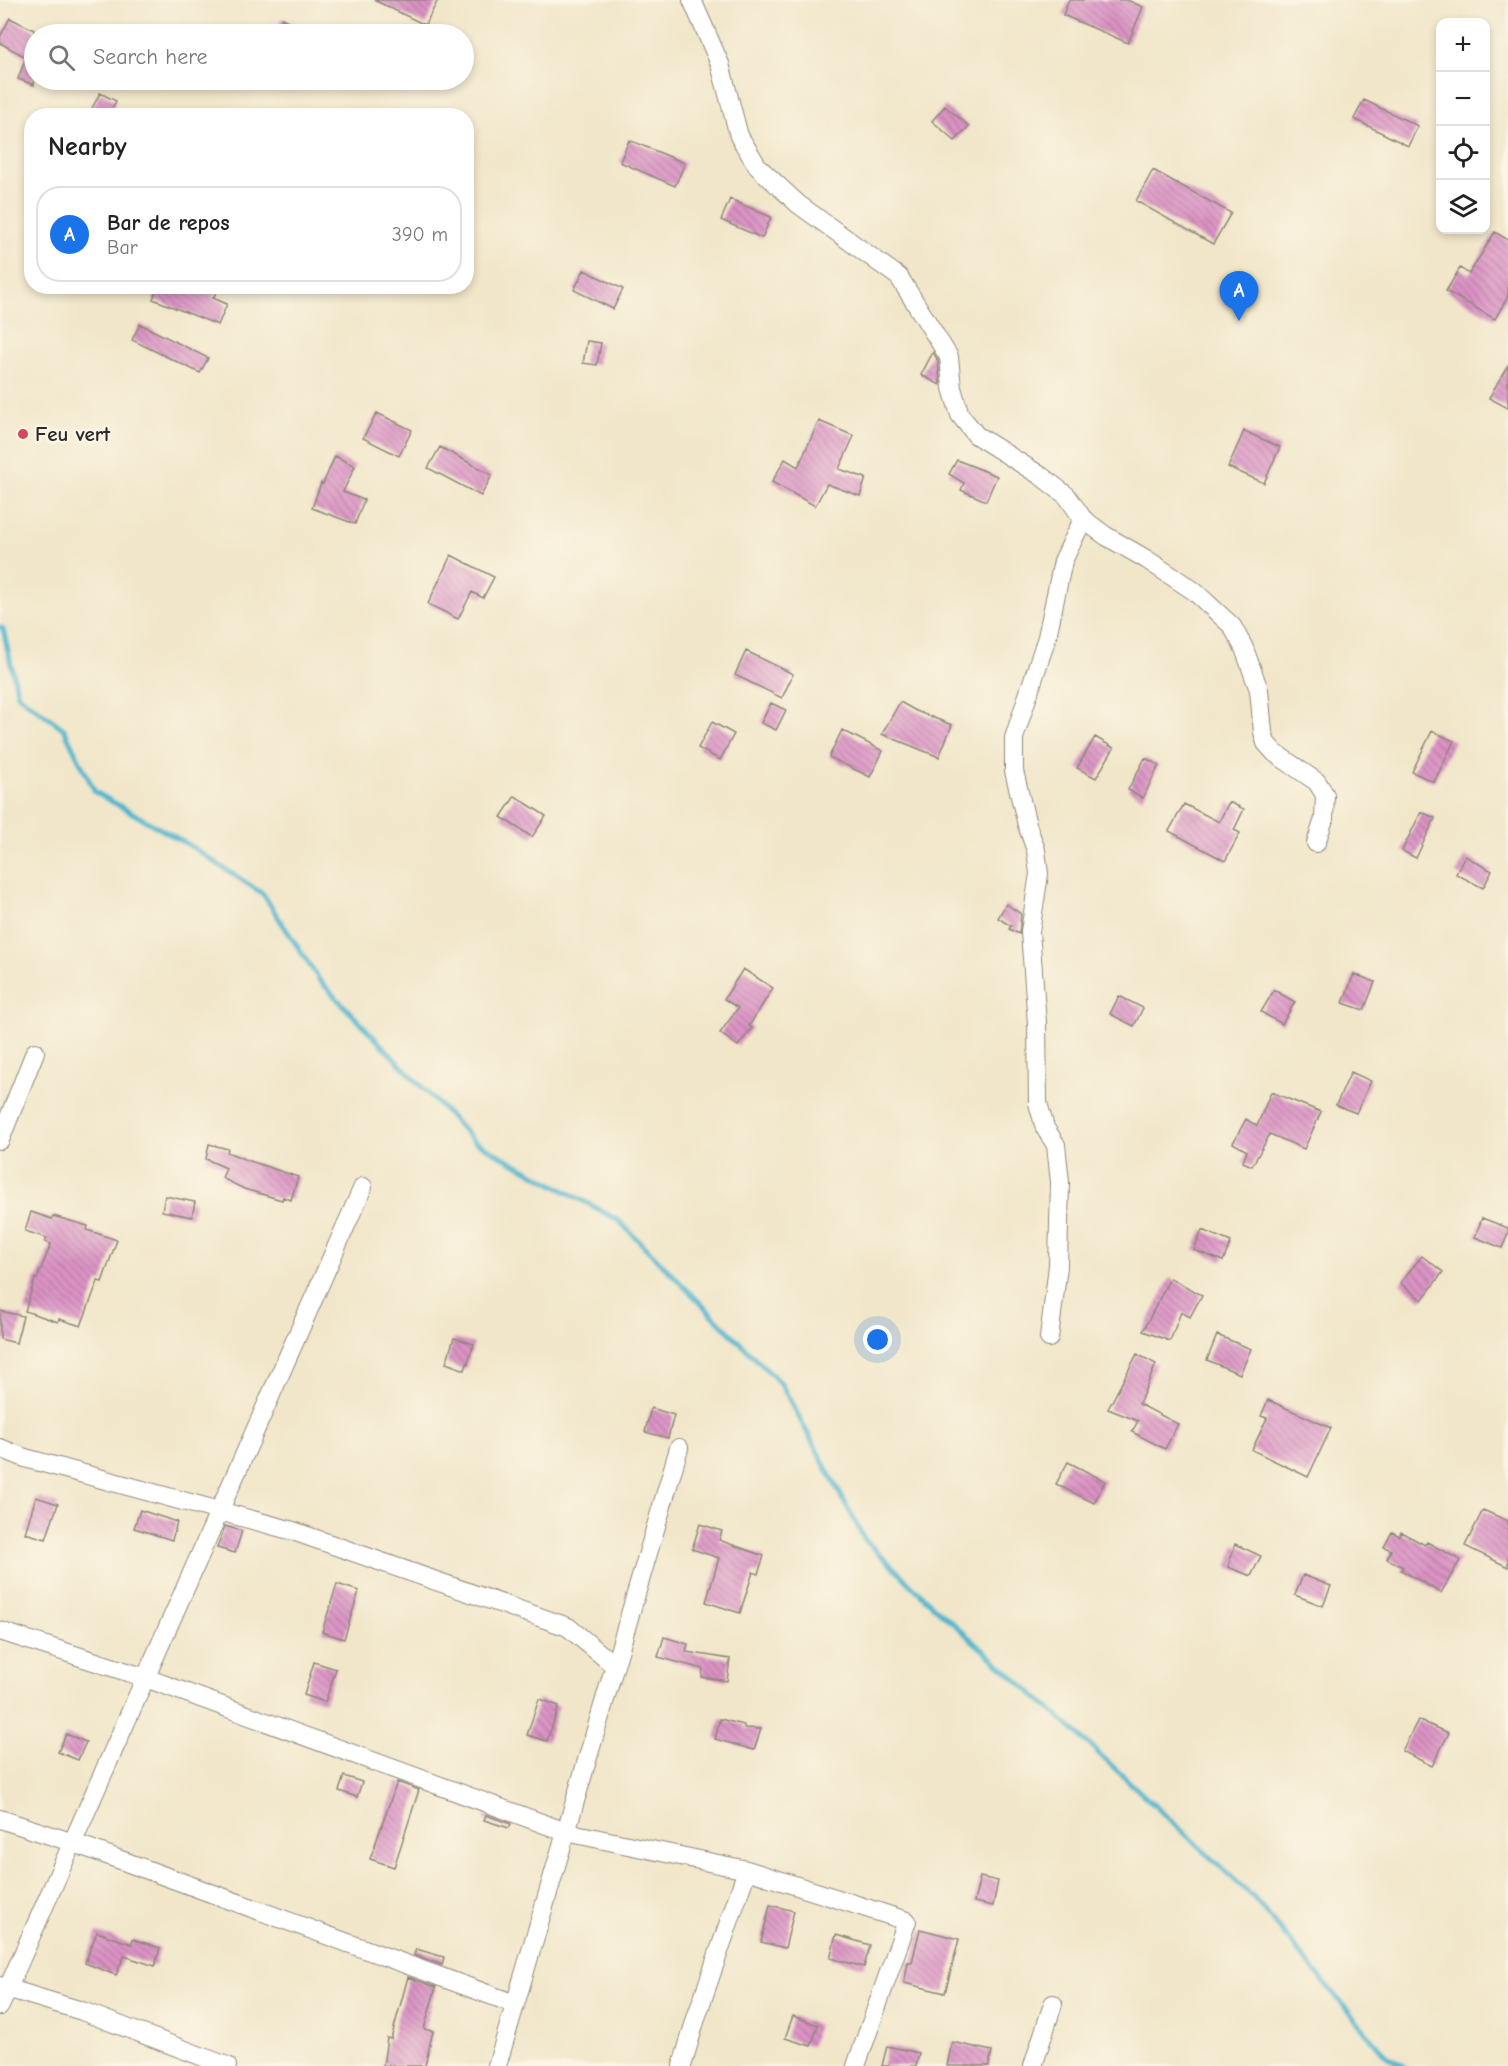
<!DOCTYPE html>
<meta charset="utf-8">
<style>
body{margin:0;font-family:"Comic Neue",sans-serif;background:#f6f6f6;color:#222}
.controls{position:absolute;right:18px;top:18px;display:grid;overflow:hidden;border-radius:12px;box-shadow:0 3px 9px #0003}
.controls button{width:54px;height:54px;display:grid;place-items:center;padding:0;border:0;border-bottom:2px solid #e0e0e0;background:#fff;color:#222;font:30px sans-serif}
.you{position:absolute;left:878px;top:1340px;width:21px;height:21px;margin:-15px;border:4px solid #fff;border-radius:50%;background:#1a73e8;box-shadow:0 0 0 9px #1a73e833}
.badge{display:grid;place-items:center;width:39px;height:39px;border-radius:50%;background:#1a73e8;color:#fff;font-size:20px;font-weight:700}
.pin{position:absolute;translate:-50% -50px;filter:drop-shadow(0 2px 3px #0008)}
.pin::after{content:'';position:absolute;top:32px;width:21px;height:18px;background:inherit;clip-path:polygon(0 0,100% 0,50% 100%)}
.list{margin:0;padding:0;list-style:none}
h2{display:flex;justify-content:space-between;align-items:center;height:78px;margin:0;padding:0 24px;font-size:26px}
h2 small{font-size:20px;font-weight:400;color:#767676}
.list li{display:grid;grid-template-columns:39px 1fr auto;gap:18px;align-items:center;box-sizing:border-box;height:96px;margin:0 12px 12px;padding:0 12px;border:2px solid #e0e0e0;border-radius:24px}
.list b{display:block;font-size:22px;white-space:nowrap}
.list p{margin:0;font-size:20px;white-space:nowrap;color:#767676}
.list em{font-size:20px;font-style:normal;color:#767676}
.icon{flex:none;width:33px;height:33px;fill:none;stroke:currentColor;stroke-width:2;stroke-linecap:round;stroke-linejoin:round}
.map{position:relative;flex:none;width:1508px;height:2066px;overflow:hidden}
.search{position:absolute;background:#fff;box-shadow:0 3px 9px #0003;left:24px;top:24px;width:450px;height:66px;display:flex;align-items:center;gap:15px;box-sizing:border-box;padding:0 21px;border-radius:33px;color:#767676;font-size:22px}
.panel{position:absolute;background:#fff;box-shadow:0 3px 9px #0003;left:24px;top:108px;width:450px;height:186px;border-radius:24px}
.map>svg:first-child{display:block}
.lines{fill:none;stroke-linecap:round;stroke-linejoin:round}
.stream{stroke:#4fb5ce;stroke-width:5}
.building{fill:url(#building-back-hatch)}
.minor-casing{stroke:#8e887a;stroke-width:20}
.minor{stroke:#fff;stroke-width:18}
.poi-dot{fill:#d1495b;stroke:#fcf5e5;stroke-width:2}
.labels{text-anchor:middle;stroke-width:5;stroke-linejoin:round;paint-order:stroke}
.poi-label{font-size:21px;font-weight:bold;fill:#2b2b2b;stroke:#fcf5e5;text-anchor:start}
</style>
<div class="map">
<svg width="1508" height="2066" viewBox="0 0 1508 2066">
<defs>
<pattern id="building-back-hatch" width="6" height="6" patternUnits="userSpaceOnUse" patternTransform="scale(1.5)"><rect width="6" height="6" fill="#db93c5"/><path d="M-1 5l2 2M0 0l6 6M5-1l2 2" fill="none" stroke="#b278a0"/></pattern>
</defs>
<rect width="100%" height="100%" fill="#fcf5e5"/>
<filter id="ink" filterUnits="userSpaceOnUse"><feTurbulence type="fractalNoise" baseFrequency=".0167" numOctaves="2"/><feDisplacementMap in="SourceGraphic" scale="12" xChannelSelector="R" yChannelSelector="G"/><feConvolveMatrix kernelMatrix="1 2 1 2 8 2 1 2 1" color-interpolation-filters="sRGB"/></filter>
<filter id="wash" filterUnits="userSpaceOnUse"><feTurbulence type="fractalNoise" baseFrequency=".008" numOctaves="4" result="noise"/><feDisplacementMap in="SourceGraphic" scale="24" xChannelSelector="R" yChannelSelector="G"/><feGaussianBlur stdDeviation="1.35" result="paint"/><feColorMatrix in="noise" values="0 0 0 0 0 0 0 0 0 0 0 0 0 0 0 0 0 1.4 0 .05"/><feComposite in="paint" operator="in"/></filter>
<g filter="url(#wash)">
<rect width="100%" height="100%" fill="#f1e6c9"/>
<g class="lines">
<!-- stream -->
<path class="stream" d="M0,627L3,629L18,695L64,729L95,792L189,845L263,894L320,981L474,1141L618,1220L781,1384L865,1540L929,1602L1068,1725L1253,1897L1385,2055L1404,2066"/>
</g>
<g id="blocks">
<!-- building -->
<path class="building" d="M374,0H438L425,25Z
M1069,0H1127L1143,7L1128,43L1063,15Z
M10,18L34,30V85L18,79L26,57L0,43V37Z
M282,18L312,34H273Z
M100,93L116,101L108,116H88Z
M1364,100L1418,126L1408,146L1354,119Z
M945,106L969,126L955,141L932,121Z
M629,140L685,163L675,186L620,162Z
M1153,170L1231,213L1213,244L1136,201Z
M730,199L771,217L762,238L721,220Z
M1495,232L1508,240V296L1495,319L1446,291L1460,268L1469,274Z
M584,270L623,289L613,309L574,290Z
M158,286H220L213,298L227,304L218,325L153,299Z
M140,324L208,358L200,373L132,340Z
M587,341L601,343L597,365L583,363Z
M933,352L938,361L940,385L921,375Z
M1508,365V408L1489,398Z
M377,413L412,430L399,456L363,438Z
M819,421L854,436L839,469L866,478L860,496L827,484L815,506L772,482L785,459L798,467Z
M1244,431L1280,447L1264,483L1228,467Z
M440,447L492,475L481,496L428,468Z
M335,456L355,466L343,492L364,500L355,524L312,508L321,483L323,484Z
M957,460L997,476L986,501L961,490L964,483L949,474Z
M451,555L494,577L483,598L472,592L458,619L428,604Z
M746,651L793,674L782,698L735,675Z
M900,702L916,711L952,725L939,757L882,734Z
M771,703L786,710L776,730L761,723Z
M712,722L734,734L720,760L698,748Z
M842,730L883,751L870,777L829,757Z
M1432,731L1454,741L1434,782L1412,772Z
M1095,737L1114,748L1096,778L1077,768Z
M1145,758L1159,765L1143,798L1128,790Z
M515,796L546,816L532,837L501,817Z
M1229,802L1244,809L1234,830L1240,833L1225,861L1169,831L1184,804L1219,822Z
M1421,812L1435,818L1416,858L1402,851Z
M1465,856L1492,871L1483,888L1456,874Z
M1006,904L1021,914L1019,934L1009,929L1011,926L998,918Z
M743,969L773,988L749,1026L752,1028L738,1046L720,1033L738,1008L724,999Z
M1354,974L1375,982L1364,1010L1343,1003Z
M1274,990L1295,1002L1282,1024L1261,1012Z
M1119,996L1143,1008L1134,1026L1110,1014Z
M1351,1072L1371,1081L1356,1113L1336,1105Z
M1271,1092L1321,1112L1304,1149L1270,1134L1252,1166L1243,1162L1247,1151L1233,1143L1246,1119L1257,1126Z
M209,1144L228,1149L227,1152L247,1160L298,1177L291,1200L283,1197L282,1200L244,1189L222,1178L226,1168L206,1159Z
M165,1196L195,1202L192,1217L162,1211Z
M31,1212L52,1219L53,1216L88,1226L87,1230L117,1240L102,1282L98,1281L81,1326L59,1319L58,1322L25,1311L35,1279H37L51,1244L45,1242L47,1238L25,1231Z
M1482,1218L1508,1228V1234L1502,1248L1475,1237Z
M1202,1230L1231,1242L1223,1261L1194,1250Z
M1422,1256L1443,1272L1422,1300L1400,1283Z
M1170,1278L1202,1295L1190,1317L1181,1312L1170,1341L1143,1331Z
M0,1311L23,1316L16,1343L0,1339Z
M1217,1335L1251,1349L1240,1374L1207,1360Z
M454,1338L474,1344L465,1370L446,1363Z
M1137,1354L1156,1364L1139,1404L1178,1424L1165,1449L1132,1432L1138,1421L1108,1409Z
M1268,1400L1331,1428L1308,1477L1252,1450L1267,1418L1261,1416Z
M651,1408L674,1415L668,1438L645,1432Z
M1068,1462L1105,1481L1094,1503L1056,1484Z
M36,1497L58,1504L46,1539L25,1533Z
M140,1510L177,1522L172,1540L134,1528Z
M1483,1510L1508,1521V1567L1465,1546Z
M700,1524L722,1531L719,1540L764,1556L758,1574L753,1572L740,1613L706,1602L719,1558L692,1549Z
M225,1526L242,1531L235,1553L217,1548Z
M1392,1532L1399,1536L1401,1532L1425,1545L1427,1542L1460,1560L1441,1593L1401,1570L1403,1567L1387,1559L1391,1550L1384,1547Z
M1235,1544L1261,1556L1251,1576L1228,1567Z
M1303,1575L1331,1586L1323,1606L1295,1595Z
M337,1584L359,1591L344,1639L322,1632Z
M664,1637L688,1644L686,1652L730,1659L727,1681L702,1677L703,1669L658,1657Z
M314,1662L336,1669L325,1702L304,1695Z
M539,1699L559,1706L547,1741L527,1735Z
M720,1719L744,1725V1728L761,1729L754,1750L715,1739Z
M1418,1720L1449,1733L1432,1766L1402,1751Z
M66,1734L86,1742L78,1760L58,1752Z
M344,1776L362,1782L357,1797L339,1791Z
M397,1782L419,1790L394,1867L370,1859Z
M486,1815L511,1824L509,1828L484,1820Z
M980,1877L998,1881L993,1906L974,1902Z
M770,1905L794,1911L785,1948L761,1942Z
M920,1929L959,1939L945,1993L904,1983L908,1962H912Z
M97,1932L131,1944L133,1939L160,1948L155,1966L124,1956L116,1975L85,1963Z
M836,1935L870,1945L864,1967L830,1958Z
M416,1949L444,1957L442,1965L414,1955Z
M408,1977L436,1987L424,2029L433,2031L425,2066H383L387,2038L391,2039Z
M793,2016L818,2025L811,2046L785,2038Z
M952,2042L992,2051L989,2066H947Z
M887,2046L919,2053L916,2066H882Z"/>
</g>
</g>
<g filter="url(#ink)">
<use href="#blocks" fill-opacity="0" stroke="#8e887a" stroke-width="1.5"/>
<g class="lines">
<defs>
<path id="minor" d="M692,0L720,64L739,136L758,167L798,204L899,277L949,357L952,388L960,415L976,435L1041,476L1067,496L1083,519L1106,536L1146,559L1194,591L1232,626L1244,648L1259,690L1263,732L1266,743L1275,753L1317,782L1325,795L1324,819L1316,843
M0,1140L35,1052
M1049,1338L1058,1266L1060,1182L1056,1145L1045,1128L1038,1103L1037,1023L1030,932L1039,874L1036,850L1027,825L1014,771V738L1047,637L1063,561L1083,519
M0,1448L25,1458L293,1531L568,1627L615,1666
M0,1631L146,1678L566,1832L747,1870L907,1921L856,2066
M0,1819L74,1843L515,2004
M0,1986L82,2011L227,2066
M0,2006L363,1187
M497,2066L679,1448
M682,2066L696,2018L747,1870
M1033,2066L1053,2004"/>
</defs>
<!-- minor casing -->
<use href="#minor" class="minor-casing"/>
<!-- minor -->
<use href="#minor" class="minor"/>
</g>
</g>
<!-- markers -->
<circle class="poi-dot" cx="23" cy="434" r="6"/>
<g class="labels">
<!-- poi labels -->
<g class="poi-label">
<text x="35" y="441">Feu vert</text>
</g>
</g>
</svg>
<div class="controls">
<button>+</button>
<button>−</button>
<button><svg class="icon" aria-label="locate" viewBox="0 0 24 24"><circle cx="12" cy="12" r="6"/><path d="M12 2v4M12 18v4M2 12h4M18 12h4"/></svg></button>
<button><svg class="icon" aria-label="layers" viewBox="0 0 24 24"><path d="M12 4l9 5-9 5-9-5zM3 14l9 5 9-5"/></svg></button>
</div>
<div class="you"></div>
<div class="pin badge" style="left:1239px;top:321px">A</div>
<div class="search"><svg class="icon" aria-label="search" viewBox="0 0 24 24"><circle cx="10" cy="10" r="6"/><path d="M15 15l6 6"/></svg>Search here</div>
<section class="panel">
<h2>Nearby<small></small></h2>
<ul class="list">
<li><span class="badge">A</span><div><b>Bar de repos</b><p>Bar</p></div><em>390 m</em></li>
</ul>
</section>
</div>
